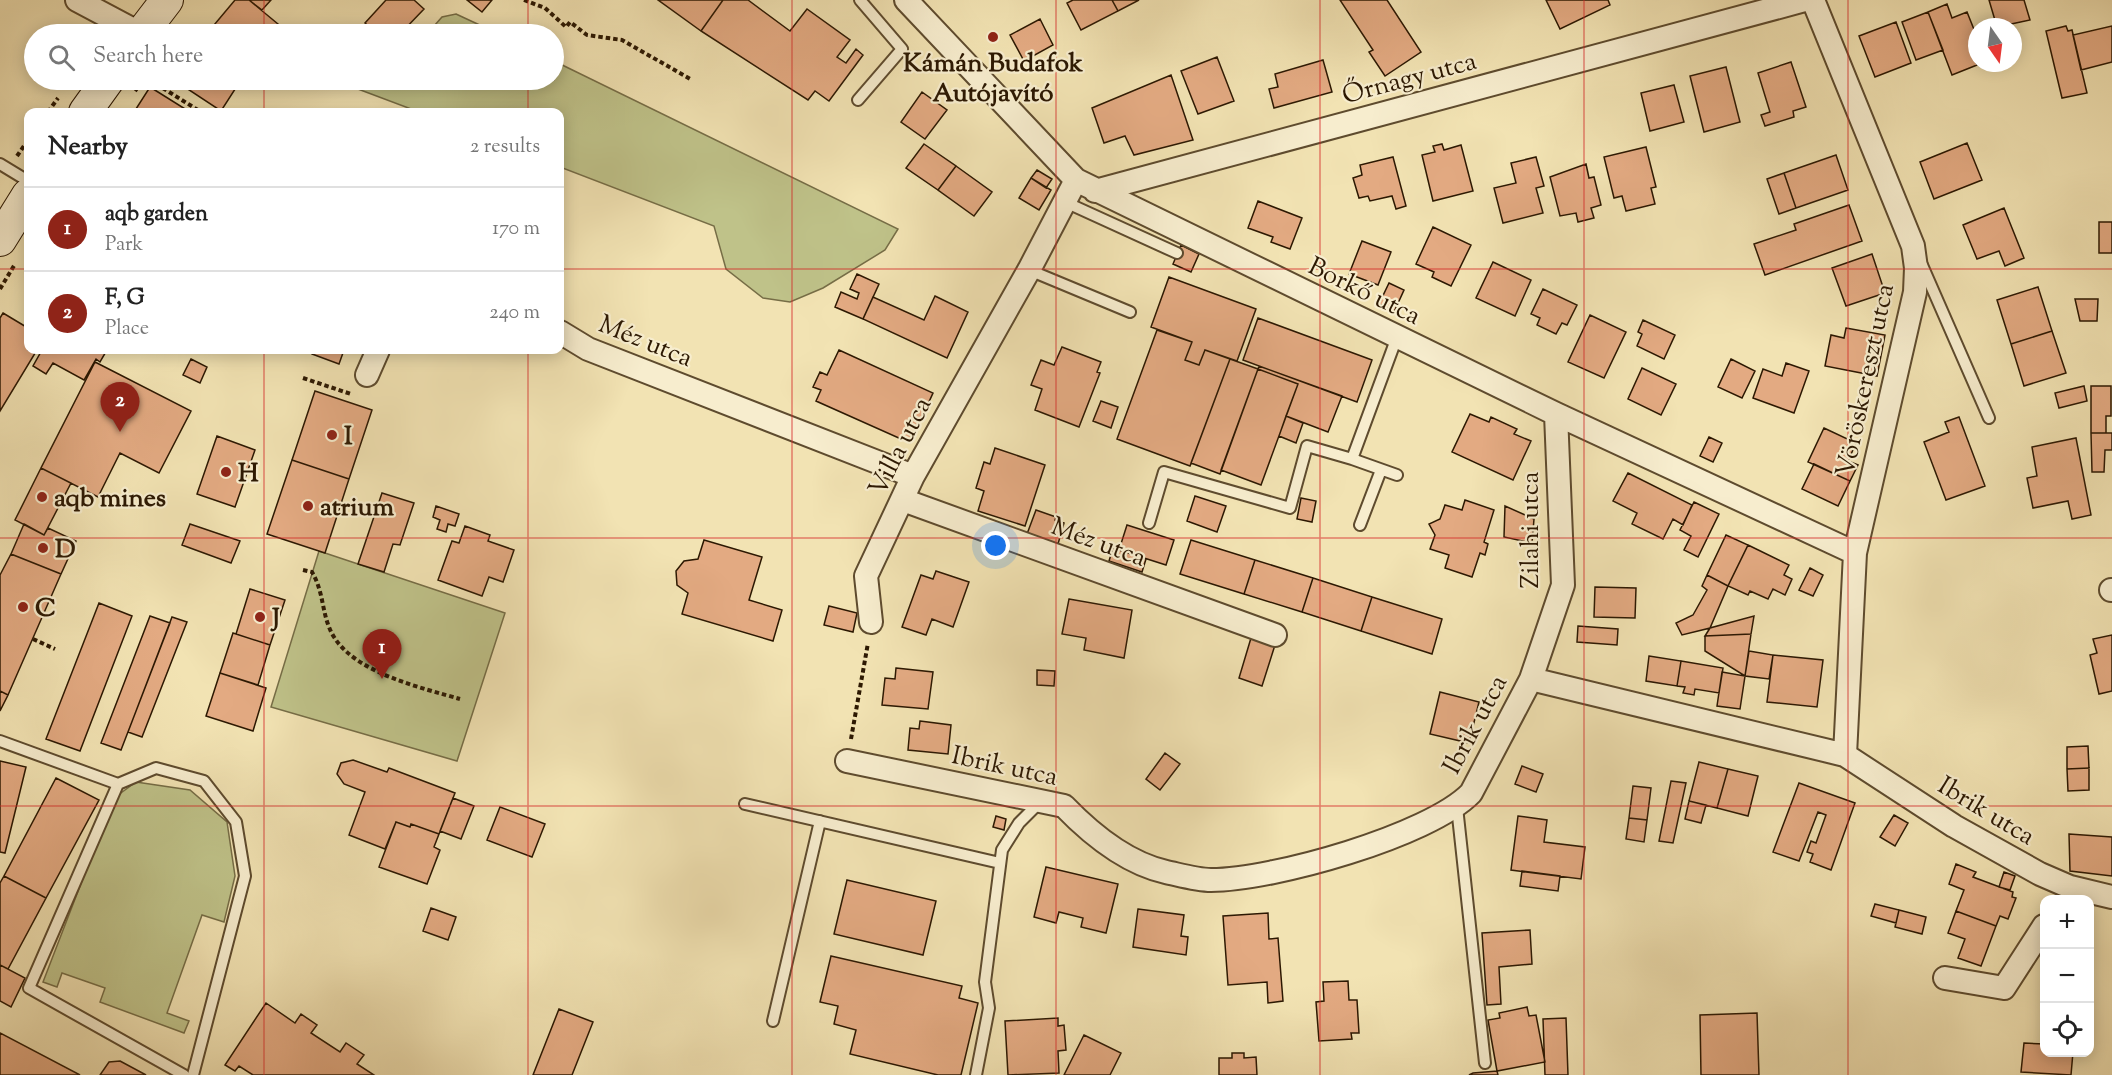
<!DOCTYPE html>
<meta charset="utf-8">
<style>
body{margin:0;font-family:"Sorts Mill Goudy",serif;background:#f6f6f6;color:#222}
.controls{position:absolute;right:18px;bottom:18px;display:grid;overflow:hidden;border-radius:12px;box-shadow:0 3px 15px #0003}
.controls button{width:54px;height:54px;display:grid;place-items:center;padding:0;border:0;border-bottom:2px solid #e0e0e0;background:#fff;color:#222;font:30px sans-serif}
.compass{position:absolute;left:1968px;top:18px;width:54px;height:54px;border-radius:50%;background:#fff;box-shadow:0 3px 15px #0003;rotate:166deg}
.you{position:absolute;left:996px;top:546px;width:21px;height:21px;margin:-15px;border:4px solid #fff;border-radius:50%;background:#1a73e8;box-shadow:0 0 0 9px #1a73e833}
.badge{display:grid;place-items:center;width:39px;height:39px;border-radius:50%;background:#8f2418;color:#fff;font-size:20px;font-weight:700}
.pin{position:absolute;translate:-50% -50px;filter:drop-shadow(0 2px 3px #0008)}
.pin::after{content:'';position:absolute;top:32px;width:21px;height:18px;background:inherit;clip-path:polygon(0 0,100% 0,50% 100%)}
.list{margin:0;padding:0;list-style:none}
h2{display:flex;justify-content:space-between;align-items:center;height:78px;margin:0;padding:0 24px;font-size:26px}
h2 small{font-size:20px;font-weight:400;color:#767676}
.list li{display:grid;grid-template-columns:39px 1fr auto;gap:18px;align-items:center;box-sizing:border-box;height:84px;padding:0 24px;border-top:2px solid #e0e0e0}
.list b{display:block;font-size:22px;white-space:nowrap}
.list p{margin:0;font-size:20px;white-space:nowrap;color:#767676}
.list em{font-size:20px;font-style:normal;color:#767676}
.icon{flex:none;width:33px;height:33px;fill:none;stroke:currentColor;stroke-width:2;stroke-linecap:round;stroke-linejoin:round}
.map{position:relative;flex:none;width:2112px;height:1075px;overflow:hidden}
.search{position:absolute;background:#fff;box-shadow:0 3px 15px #0003;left:24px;top:24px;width:540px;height:66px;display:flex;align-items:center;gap:15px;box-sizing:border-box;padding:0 21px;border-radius:33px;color:#767676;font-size:22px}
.panel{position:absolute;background:#fff;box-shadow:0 3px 15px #0003;left:24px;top:108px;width:540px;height:246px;border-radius:12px}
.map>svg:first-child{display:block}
.green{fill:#bfc289;stroke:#766d46;stroke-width:1.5}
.building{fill:#e3aa82;stroke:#2c1802;stroke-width:1.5}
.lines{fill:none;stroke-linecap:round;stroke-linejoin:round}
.service-casing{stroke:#5e4b2e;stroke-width:14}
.minor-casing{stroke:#5e4b2e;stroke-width:26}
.secondary-casing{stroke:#2c1802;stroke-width:34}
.path{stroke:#2c1802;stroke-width:4;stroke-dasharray:4.5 3;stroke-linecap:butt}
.service{stroke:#f7edce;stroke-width:10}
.minor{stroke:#f7edce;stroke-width:22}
.secondary{stroke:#f7edce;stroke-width:32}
.grid{fill:none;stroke:#d62828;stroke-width:1.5;stroke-opacity:0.55}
.poi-dot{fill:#8f2418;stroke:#f7edce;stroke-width:2}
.labels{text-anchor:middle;stroke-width:4.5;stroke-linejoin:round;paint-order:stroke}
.poi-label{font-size:26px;font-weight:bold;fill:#2c1802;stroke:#f7edce;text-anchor:start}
.street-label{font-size:26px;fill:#2c1802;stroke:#f7edce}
</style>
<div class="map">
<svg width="2112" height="1075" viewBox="0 0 2112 1075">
<rect width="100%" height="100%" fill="#f2e3b3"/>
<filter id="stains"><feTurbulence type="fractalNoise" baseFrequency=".00333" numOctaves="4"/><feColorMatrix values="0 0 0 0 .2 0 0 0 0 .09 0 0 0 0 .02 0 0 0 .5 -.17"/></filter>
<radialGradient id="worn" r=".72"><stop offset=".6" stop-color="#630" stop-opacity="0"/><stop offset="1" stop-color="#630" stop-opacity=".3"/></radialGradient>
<!-- green -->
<path class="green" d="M456,14L499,34H427L442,17Z
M554,61L898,229L885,250L823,288L790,302L763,298L726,269L714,226L560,167V112H419L334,80H554Z
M319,551L505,613L457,761L271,707Z
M136,782L190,790L227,822L235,876L224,922L202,915L167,1013L189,1021L184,1033L100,1002L105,988L62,973L57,987L43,982L114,798Z"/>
<!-- building -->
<path class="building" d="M235,0H249L290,34H214L209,31Z
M249,0H271L262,10Z
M386,0H414L424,9L400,34H377L365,23Z
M467,0H492L482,12Z
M658,0H723L701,31Z
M723,0H748L790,31L807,9L850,40L837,57L846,63L856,49L863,55L829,101L815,91L808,100L701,31Z
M1073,0H1112L1118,11L1081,30L1067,3Z
M1112,0H1139L1118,11Z
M1340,0H1387L1421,52L1385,76L1369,52L1373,50Z
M1546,0H1608L1610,5L1560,29Z
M1989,0H2024L2030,20L1997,27Z
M1947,4L1952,18L1967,12L1977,37V45L1971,47L1977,65L1952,75L1928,12Z
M1928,12L1943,50L1916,60L1902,22Z
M1040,19L1053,45L1024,61L1010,35Z
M1896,22L1911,63L1875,77L1859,36Z
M2066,26L2068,31L2072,30L2087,93L2062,98L2046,31Z
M2112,26V62L2081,70L2073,35Z
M1217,57L1234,101L1198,114L1181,71Z
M1323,60L1332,92L1274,108L1269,89L1278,87L1275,74Z
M1791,62L1806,107L1793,111L1794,117L1765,126L1761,115L1770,112L1758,73Z
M1726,67L1740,122L1704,132L1690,76Z
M1171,75L1193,140L1134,155L1125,136L1104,143L1092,108Z
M178,80H234L239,83L221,111L177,82Z
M1674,85L1684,122L1650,131L1641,93Z
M150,87L190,112H134Z
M922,92L947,110L925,139L901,122Z
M1967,143L1982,180L1934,199L1920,162Z
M924,144L956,166L938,190L906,168Z
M1442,144L1444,150L1461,145L1473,191L1433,201L1422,155L1435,152L1433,146Z
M1646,147L1656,187L1651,188L1655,204L1626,211L1622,196L1614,198L1604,157Z
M1836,155L1848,190L1796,208L1784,173Z
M1393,157L1406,206L1396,209L1392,196L1370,201L1368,196L1359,198L1353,178L1362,175L1360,165Z
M1536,157L1544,186L1536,188L1543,213L1503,223L1494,188L1516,183L1511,163Z
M1586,164L1589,178L1594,177L1601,205L1591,208L1594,218L1578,222L1576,213L1560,216L1550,177Z
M956,166L992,192L974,216L938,190Z
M1037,170L1052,179L1046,188L1031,178Z
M1784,173L1796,208L1779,214L1767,179Z
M1031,178L1051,190L1039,210L1019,198Z
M1258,201L1302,218L1290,249L1271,242L1273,237L1248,228Z
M1849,205L1862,241L1765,275L1754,244L1796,230L1794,224Z
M2004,208L2024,258L2005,266L1999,251L1977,259L1963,225Z
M2099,222H2112V253H2099Z
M1433,227L1471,245L1451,286L1432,277L1434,272L1416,264Z
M1362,241L1391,252L1378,285L1349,274Z
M1181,245L1199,254L1191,272L1173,264Z
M1872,254L1885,293L1846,306L1832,268Z
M1493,262L1531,280L1515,316L1476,298Z
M857,274L879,284L863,319L835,307L841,292L857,299L859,293L850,289Z
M1169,277L1256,309L1237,361L1205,350L1199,365L1185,360L1192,342L1151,327Z
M1389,283L1404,290L1394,312L1379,304Z
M2038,287L2052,331L2011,344L1997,300Z
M1543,289L1577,305L1567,325L1562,323L1556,334L1537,325L1540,318L1531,314Z
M935,296L968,312L947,358L863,319L873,297L924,320Z
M2075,299H2098L2097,321H2080Z
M3,313L28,328V350H37L0,411V318Z
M1590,315L1626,332L1604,378L1568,362Z
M1258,318L1372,360L1357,402L1243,360Z
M1643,320L1675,335L1664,359L1637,346L1642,334L1638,332Z
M1846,328L1885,335L1877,376L1825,366L1831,335L1844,338Z
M1157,330L1192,342L1185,360L1199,365L1205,350L1230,359L1190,466L1117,439Z
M2052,331L2066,373L2024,386L2011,344Z
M1062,347L1101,362L1097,372L1100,373L1079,427L1035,410L1042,389L1031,385L1041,360L1054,365Z
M42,350H107L100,362L96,359L84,380L53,363L46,374L33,366Z
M313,350H344L339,364L312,354Z
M839,350L933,393L910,443L816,401L821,390L813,387L820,372L827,375Z
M191,359L207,367L200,383L183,375Z
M1230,359L1258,369L1220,474L1191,463Z
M1731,359L1755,371L1742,398L1718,387Z
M95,362L191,411L159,473L120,453L98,497L41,468Z
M1786,363L1809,371L1794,413L1753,398L1763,369L1782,376Z
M1259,366L1342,396L1328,432L1286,416L1298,384L1258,369Z
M1642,368L1676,384L1661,415L1628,399Z
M1258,369L1298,384L1261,485L1221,470Z
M2084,386L2087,401L2059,408L2055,393Z
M2091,386H2111V416H2106V433H2091Z
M315,391L372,410L349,479L292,460Z
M1101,401L1118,407L1111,428L1093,421Z
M1470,414L1489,422L1491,417L1517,429L1514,434L1531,441L1513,480L1452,452Z
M1286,416L1303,423L1296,443L1279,436Z
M1959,417L1985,486L1946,500L1924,442L1949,432L1945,422Z
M1824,428L1856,443L1848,461L1858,465L1850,481L1808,462Z
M2091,433H2112V450H2105L2104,472H2092Z
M217,436L255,450L235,507L197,494Z
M1709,437L1722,443L1713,462L1700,456Z
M2076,438L2091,515L2072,519L2068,501L2033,508L2027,478L2037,476L2032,447Z
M995,448L1045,465L1025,526L978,511L984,491L976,488L984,462L990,464Z
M292,460L349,479L325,553L267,534Z
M1814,464L1850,481L1838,506L1802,489Z
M41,468L71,483L44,535L15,520Z
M1628,473L1692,505L1683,525L1673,519L1663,539L1632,524L1637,513L1613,501Z
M382,493L414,503L400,545L393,544L384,572L358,564Z
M1195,496L1226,506L1217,532L1187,521Z
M1301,498L1316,501L1312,522L1297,519Z
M1465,500L1494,510L1484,542L1488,544L1485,555L1480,553L1472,577L1445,568L1449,555L1430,549L1435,535L1429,524L1440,519L1445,505L1462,510Z
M1694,502L1719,514L1698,557L1684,550L1691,536L1680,530Z
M436,506L459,514L455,526L448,524L446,532L437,529L440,520L433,517Z
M1505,506L1534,519L1532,543L1504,537Z
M1036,510L1056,517L1055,520L1064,523L1058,544L1027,534Z
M24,524L44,535L48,528L76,541L61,574L11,554Z
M190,524L240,541L231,563L182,545Z
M1127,525L1174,540L1166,565L1119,550Z
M465,526L490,535L488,541L514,550L503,582L489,577L482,596L438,580L452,541L459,543Z
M1726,535L1748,545L1728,586L1707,575Z
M704,540L762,557L749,600L782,610L773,641L682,614L688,593L677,585L676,571L684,561L698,559Z
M1191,540L1255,560L1244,594L1180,574Z
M1748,545L1789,565L1784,575L1792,579L1785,595L1773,589L1768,599L1750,591L1748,595L1728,586Z
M1113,548L1146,559L1142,572L1109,561Z
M11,554L61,574L8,695L0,691V575Z
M1255,560L1313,578L1302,612L1244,594Z
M1810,568L1823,575L1813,596L1799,590Z
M936,571L969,582L953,627L932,619L926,635L902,627L921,575L933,579Z
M1707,575L1728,586L1710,628L1682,635L1676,623L1693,615L1707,590L1702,586Z
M1313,578L1372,597L1361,631L1302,612Z
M1595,587L1636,588L1635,618L1594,617Z
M250,589L285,600L270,645L236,634Z
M1372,597L1442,619L1432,654L1361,631Z
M1069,599L1132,610L1124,658L1084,650L1086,638L1062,634Z
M99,603L132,616L80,751L46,739Z
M829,606L857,613L853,632L824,625Z
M150,616L170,623L121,750L101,743Z
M1754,616L1751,634L1705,636L1710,628Z
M172,617L187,622L142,737L128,732Z
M1578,626L1618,629L1617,645L1577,642Z
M233,633L270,645L258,685L220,673Z
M1751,634L1745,676L1705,651V636Z
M2112,635V691L2099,694L2090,655L2097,653L2093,639Z
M1251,638L1275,645L1262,686L1239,678Z
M1749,651L1773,655L1769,679L1745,676Z
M1773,655L1823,660L1817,707L1767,702Z
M1649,656L1681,661L1677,686L1646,681Z
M1681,661L1723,668L1719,693L1695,689L1694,695L1683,693L1685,687L1677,686Z
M896,668L933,672L928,709L882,705L885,678L895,679Z
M1037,670L1055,671L1054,686L1037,685Z
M1722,672L1745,676L1740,709L1717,706Z
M220,673L266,688L253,731L206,716Z
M0,691L8,695L0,711Z
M1440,692L1479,702L1469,743L1430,734Z
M920,721L951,725L948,754L908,750L910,728L919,729Z
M2088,746L2089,768L2067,769V747Z
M1165,753L1180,764L1160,790L1146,779Z
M353,760L387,772L389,768L455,793L439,834L411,824L410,827L396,822L385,849L349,835L365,792L344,784L337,774L341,763Z
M0,761L26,767L5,853L0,852Z
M1699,762L1728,769L1717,808L1689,801Z
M1522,766L1543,774L1536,792L1515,784Z
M2089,768V790L2068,791L2067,769Z
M1728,769L1758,776L1748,816L1717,808Z
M56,778L99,800L46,898L4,876Z
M1671,781L1686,783L1673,843L1659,841Z
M1799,783L1855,803L1831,870L1810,862L1813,854L1807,852L1811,841L1816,843L1826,815L1818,812L1799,861L1773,852Z
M1633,786L1651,788L1647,820L1629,818Z
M453,798L474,806L461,839L440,831Z
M1689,801L1706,805L1701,823L1685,819Z
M500,807L545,824L532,857L487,840Z
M1894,815L1908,823L1895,846L1880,837Z
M996,816L1006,819L1004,830L993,827Z
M1518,816L1547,820L1544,842L1585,847L1581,879L1511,870Z
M1629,818L1647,820L1644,842L1626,839Z
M396,822L410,827L411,824L439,834L434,847L440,850L427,884L379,867Z
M2069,834L2112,837V876L2070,871Z
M1956,864L1976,872L1973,877L2013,892L2012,897L2016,898L2008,919L2000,916L1996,926L1956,911L1964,890L1949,884Z
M1046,867L1118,884L1106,933L1081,927L1083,918L1059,912L1056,923L1034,917Z
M1522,871L1560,876L1558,891L1520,886Z
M2004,872L2015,876L2010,890L1999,887Z
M4,876L46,898L8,969L0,965V883Z
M847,880L936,901L923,955L834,934Z
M1875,904L1899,910L1896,923L1871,916Z
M431,908L456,917L448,940L423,931Z
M1138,909L1184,915L1181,936L1188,937L1186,955L1133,947Z
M1899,910L1926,917L1922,934L1895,927Z
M1956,911L1996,926L1981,966L1958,958L1965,939L1948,933Z
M1268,913L1269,939L1278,938L1283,1001L1268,1003L1267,982L1228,985L1223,916Z
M1530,930L1532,964L1499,967L1501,1004L1487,1005L1482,933Z
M831,956L962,986L959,998L978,1003L961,1075H938L850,1054L856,1030L834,1024L838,1006L820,1002Z
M0,965L25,978L11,1007L0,1001Z
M2090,966L2093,967L2090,1007Z
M1348,981L1349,1000H1357L1359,1033H1351L1352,1039L1319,1041L1316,1002L1324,1001L1323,982Z
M266,1003L295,1023L301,1014L317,1025L311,1033L340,1052L346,1043L364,1055L357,1064L374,1075H253L239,1066L235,1071L225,1065Z
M1527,1007L1529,1016L1536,1015L1545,1062L1497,1071L1488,1020L1500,1018L1499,1013Z
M559,1009L593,1022L572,1075H533Z
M1757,1013L1759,1075H1701L1700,1015Z
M1058,1018V1026L1064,1025L1066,1050L1058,1051L1059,1073L1008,1075L1005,1021Z
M1566,1018L1568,1075H1545L1543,1019Z
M0,1033L80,1075H0Z
M1084,1035L1121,1053L1110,1075H1064Z
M2024,1043L2044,1044V1052H2073L2071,1075L2021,1072Z
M1232,1053H1244V1058L1256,1057L1257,1075H1219V1058H1232Z
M120,1061L146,1075H100L109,1062Z
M1497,1071L1498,1075H1469L1473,1073Z"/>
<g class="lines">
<defs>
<path id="service" d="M858,100L902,49L860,0
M0,164L28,181
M1065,202L1177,253
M1922,265L1989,418
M1029,270L1130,312
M1397,475L1352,459L1397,337
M1149,523L1164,472L1290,508L1307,446L1352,459
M1360,525L1381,470
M0,741L118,784
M745,804L1000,863
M1457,807L1485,1063
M773,1021L820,821
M184,1075L29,988L118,784L156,768L204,781L236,822L245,876L193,1075
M976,1075L989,1008L985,982L1002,850L1019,823L1040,802"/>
<path id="minor" d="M77,0L141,34
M906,0L1076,180L1556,414L1855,553
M1813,0L1913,246L1916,268L1915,292L1855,553L1845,755
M1095,191L1805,0
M560,332L588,349L913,476
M367,375L378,350
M903,500L1275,635
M2111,590H2112
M871,622L866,576L913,476L1029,270L1076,180
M1531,679L1845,755L1954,826L2040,874L2070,887L2112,897
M847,761L1064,806C1092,835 1126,863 1166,872C1180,875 1197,880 1211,880C1272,880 1429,836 1471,793L1531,679L1563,585L1556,414
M1945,978L2004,988L2044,926"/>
<path id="secondary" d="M141,34L167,0
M85,112L108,80
M0,240L28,195"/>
</defs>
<!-- service casing -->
<use href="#service" class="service-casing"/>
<!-- minor casing -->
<use href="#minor" class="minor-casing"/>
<!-- secondary casing -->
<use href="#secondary" class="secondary-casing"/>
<!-- path -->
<path class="path" d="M524,0L545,8L566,27L570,22L587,35L622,40L692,80
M150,80L201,112
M135,91L143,80
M48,112L58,98
M17,156L28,140
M0,289L15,264
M303,378L351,394
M303,570L312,572C325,594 321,616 334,637C356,673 422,688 460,699
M33,639L55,649
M851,739L868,643"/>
<!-- service -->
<use href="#service" class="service"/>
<!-- minor -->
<use href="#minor" class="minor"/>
<!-- secondary -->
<use href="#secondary" class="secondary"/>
</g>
<!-- grid -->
<path class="grid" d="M264,0V34M528,0V34M792,0V1075M1056,0V1075M1320,0V1075M1584,0V1075M1848,0V1075M264,80V112M528,80V112M0,269H28M560,269H2112M264,350V1075M528,350V1075M0,538H2112M0,806H2112"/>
<!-- markers -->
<g class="poi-dot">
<circle cx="993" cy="37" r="6"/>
<circle cx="332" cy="435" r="6"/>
<circle cx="226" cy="472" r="6"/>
<circle cx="42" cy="497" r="6"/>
<circle cx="308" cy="506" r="6"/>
<circle cx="43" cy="548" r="6"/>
<circle cx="23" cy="607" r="6"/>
<circle cx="260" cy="617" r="6"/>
</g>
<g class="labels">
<!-- poi labels -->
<g class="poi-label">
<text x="993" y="71" text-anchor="middle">Kámán Budafok<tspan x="993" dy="30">Autójavító</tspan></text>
<text x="344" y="444">I</text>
<text x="238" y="481">H</text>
<text x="54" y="506">aqb mines</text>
<text x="320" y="515">atrium</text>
<text x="55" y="557">D</text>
<text x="35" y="616">C</text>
<text x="272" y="626">J</text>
</g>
<!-- street labels -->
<g class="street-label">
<text transform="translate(1409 77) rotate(-15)" y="9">Őrnagy utca</text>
<text transform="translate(1365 290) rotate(26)" y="9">Borkő utca</text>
<text transform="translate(646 340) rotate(22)" y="9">Méz utca</text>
<text transform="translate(1864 380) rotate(-78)" y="9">Vöröskereszt utca</text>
<text transform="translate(899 446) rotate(-63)" y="9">Villa utca</text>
<text transform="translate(1529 530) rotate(-90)" y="9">Zilahi utca</text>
<text transform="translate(1099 541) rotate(20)" y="9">Méz utca</text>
<text transform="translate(1474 724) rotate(-62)" y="9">Ibrik utca</text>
<text transform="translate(1005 765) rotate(12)" y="9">Ibrik utca</text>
<text transform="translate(1987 810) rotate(31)" y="9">Ibrik utca</text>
</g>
</g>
<rect width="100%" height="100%" filter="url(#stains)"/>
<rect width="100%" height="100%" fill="url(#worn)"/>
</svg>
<div class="controls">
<button>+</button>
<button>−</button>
<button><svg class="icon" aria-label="locate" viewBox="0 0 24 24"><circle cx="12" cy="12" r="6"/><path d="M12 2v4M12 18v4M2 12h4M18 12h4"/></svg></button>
</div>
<svg class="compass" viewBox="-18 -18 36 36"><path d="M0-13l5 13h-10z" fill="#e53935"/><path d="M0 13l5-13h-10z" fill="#767676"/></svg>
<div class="you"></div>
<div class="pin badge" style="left:382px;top:679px">1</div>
<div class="pin badge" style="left:120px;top:432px">2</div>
<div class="search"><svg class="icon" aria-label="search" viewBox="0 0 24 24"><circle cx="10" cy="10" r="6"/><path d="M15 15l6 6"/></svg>Search here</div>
<section class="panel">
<h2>Nearby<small>2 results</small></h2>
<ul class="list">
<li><span class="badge">1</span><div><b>aqb garden</b><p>Park</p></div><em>170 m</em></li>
<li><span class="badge">2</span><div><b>F, G</b><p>Place</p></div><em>240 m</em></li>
</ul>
</section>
</div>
